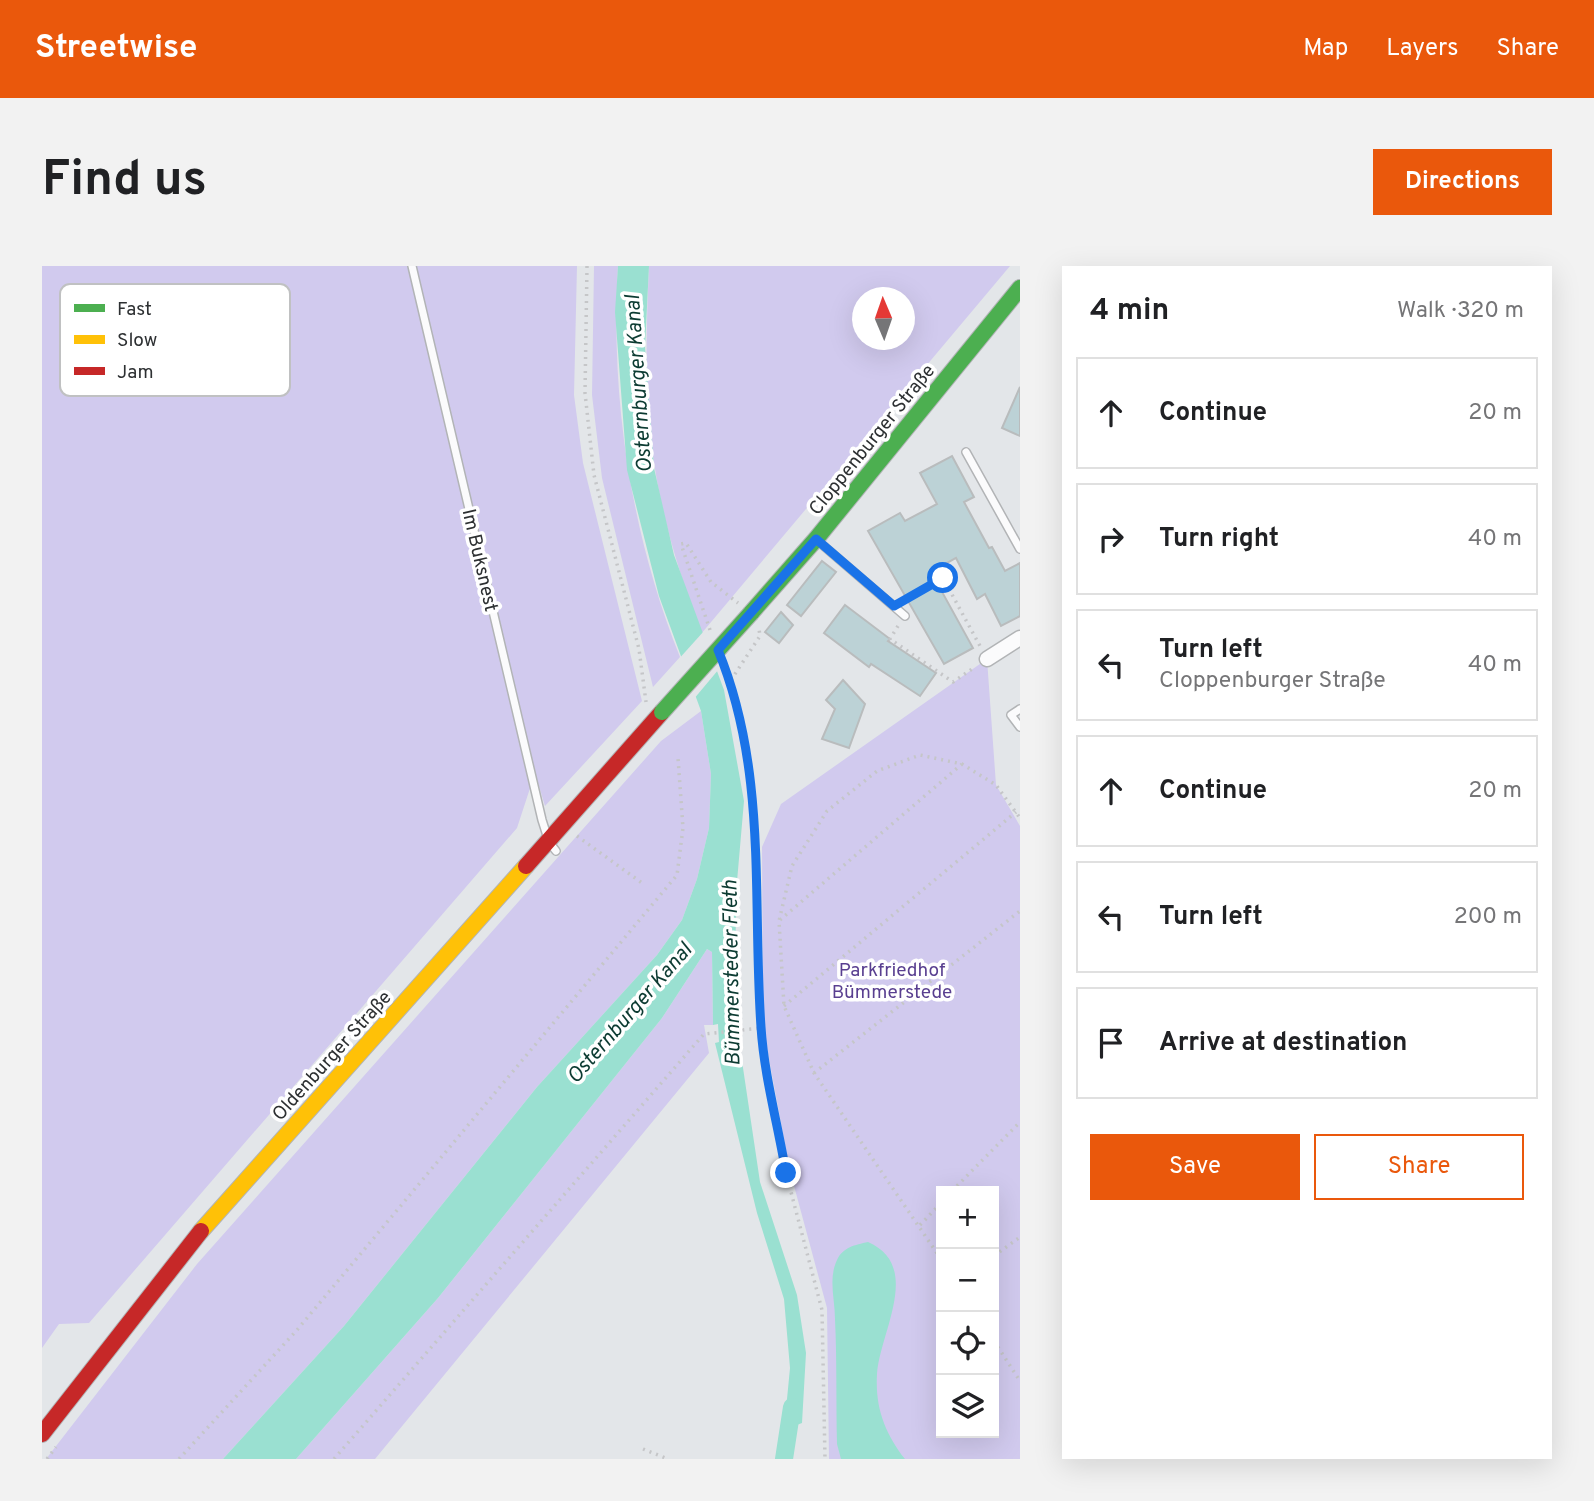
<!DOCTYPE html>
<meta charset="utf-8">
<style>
body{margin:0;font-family:Overpass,sans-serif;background:#f2f2f2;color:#202124}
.controls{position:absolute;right:21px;bottom:21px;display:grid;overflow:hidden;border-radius:0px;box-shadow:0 7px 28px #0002}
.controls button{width:63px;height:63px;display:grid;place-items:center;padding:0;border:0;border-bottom:2px solid #e0e0e0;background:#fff;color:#202124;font:35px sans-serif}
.compass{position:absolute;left:810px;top:21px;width:63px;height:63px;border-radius:50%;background:#fff;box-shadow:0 7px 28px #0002;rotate:358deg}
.stop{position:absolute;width:21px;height:21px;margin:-16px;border:5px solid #1a73e8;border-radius:50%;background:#fff}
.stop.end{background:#1a73e8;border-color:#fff;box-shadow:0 2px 7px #0008}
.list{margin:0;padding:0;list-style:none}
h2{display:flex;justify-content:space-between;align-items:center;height:91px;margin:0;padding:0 28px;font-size:30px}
h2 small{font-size:23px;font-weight:400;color:#757577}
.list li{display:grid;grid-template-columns:46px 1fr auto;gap:21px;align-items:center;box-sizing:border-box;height:112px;margin:0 14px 14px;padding:0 14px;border:2px solid #e0e0e0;border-radius:0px}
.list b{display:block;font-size:26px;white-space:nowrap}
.list p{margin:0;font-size:23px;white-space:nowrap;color:#757577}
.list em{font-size:23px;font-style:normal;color:#757577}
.actions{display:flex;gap:14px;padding:21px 28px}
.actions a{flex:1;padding:16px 0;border:2px solid #ea580c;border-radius:0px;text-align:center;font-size:24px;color:#ea580c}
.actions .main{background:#ea580c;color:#fff}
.icon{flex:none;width:38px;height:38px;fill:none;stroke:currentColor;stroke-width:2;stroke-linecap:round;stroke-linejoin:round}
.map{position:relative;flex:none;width:978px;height:1193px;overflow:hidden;border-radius:0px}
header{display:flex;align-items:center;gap:42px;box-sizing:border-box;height:98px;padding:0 35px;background:#ea580c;color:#fff}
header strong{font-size:33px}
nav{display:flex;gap:38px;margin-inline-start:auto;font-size:24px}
.intro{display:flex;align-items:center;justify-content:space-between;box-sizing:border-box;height:168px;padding:0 42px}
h1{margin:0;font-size:49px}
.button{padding:18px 32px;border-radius:0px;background:#ea580c;color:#fff;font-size:24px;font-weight:700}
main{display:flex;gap:42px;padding:0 42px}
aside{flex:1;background:#fff;border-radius:0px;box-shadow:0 7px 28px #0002}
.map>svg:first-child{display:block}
.green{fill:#d1caee;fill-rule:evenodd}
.water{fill:#9ae0d1}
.pier{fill:#e3e6e9}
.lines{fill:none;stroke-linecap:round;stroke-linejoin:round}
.canal{stroke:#9ae0d1;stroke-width:18}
.building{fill:#bcd2d6;stroke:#b9bcbd;stroke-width:2}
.lane-casing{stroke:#b2b4b6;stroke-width:10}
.street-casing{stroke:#b2b4b6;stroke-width:17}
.fast-casing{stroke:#b2b4b6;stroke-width:18}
.slow-casing{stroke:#b2b4b6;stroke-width:18}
.jam-casing{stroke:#b2b4b6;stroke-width:18}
.path{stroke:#c5c6c8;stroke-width:3.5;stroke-dasharray:2 5;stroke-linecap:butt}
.lane{stroke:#fbfbfc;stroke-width:7}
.street{stroke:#fbfbfc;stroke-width:14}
.fast{stroke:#4caf50;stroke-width:16}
.slow{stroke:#ffc107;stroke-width:16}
.jam{stroke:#c62828;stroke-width:16}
.fast-bridge-casing{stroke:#b2b4b6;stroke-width:18;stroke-linecap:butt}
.fast-bridge{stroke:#4caf50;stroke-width:16}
.route{stroke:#1a73e8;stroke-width:9}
.labels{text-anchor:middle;stroke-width:7;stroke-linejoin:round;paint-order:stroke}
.street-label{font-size:19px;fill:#2d3032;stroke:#fff}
.park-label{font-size:19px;fill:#593f90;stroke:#fff}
.water-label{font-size:21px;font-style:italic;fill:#0c3b32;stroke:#fff}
.key{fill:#fff;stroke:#c0c1c2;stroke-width:2}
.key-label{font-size:19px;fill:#2d3032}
</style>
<header>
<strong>Streetwise</strong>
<nav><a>Map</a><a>Layers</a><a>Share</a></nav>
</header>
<div class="intro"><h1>Find us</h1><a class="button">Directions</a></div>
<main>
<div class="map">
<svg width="978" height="1193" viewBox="0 0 978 1193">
<rect width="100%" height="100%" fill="#e3e6e9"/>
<!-- green -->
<path class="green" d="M0,0H535L532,129L541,197L600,435L503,540L493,507L475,562L47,1057L17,1058L0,1082Z
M552,0H576C568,131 589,269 638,391L611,421L560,212L550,129Z
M607,0H968L659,368C640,314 622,260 613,203C602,136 604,67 607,0ZM820,32H862V74H820Z
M945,393L954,519L978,560V1193H787L785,1042L748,905L721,761L720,581L739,538ZM899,925H952V1167H899Z
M659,445L669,508L667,562L655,613L640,654L615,689L495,821L302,1060L181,1193H4L155,998L619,475Z
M665,683L670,686L671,759H662L667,787L333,1193H254L396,1032L620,752Z"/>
<!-- water -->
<path class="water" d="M576,0H607L603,81L612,202L632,289L682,424L702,535L694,627L693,756L690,758L693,775H697L718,916L755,1029L764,1087L760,1157L742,1164L748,1102L742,1033L715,947L673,777L677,776L676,758L671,759L670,686L665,683L620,752L396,1032L254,1193H181L302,1060L495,821L615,689L640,654L655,613L667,562L669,508L659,445L617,330L585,204L573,46Z
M826,976C881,1000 838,1066 835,1108C833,1142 843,1167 863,1193H799L795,1178C794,1136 795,1094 793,1053C793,1033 786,1013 795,994C801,981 813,979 826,976Z"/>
<!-- pier -->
<path class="pier" d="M662,365L677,403L651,434L635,395Z"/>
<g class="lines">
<!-- canal -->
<path class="canal" d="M742,1193L750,1141"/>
</g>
<!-- building -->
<path class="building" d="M978,121V170L960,162Z
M910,190L932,231L922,236L947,282L950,281L963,305L978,297V350L959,360L943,328L935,333L914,292L889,306L931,382L902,398L826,265L858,247L863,255L895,238L878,207Z
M780,295L794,306L759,350L745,339Z
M803,339L848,373L846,375L894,407L878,430L829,398L827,401L782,367Z
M739,346L751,359L737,377L723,366Z
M801,414L823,438L807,482L780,473L793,443L784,434Z"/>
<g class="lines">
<defs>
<path id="lane" d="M370,0L500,554L507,576L514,585
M924,186L978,283
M776,275L863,350
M978,443L969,449L978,461"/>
<path id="street" d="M945,393L978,372"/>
<path id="fast" d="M709,347L774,273L978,22"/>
<path id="slow" d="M159,965L484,600"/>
<path id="jam" d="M484,600L620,446
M0,1168L159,965"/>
</defs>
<!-- lane casing -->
<use href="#lane" class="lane-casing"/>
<!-- street casing -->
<use href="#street" class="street-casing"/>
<!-- fast casing -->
<use href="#fast" class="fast-casing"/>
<!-- slow casing -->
<use href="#slow" class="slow-casing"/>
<!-- jam casing -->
<use href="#jam" class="jam-casing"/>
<!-- path -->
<path class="path" d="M545,0L543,127L552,209L597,383L604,436
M863,334L901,312L938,380
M856,360L848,373L911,416L933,401
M668,364L639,278L644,277L669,316L696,337
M683,401L705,478L716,589L719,762L744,907L780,1044L783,1193
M689,414L718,370L717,363
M535,570L600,617
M738,654L920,498
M742,740L974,546
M772,807L978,645
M910,925L978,856
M878,959L899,937
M952,990L978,971
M899,993L772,807L742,740L737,655L750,600L785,545L835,505L878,489L920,498L954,519L978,552
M952,1075L978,1115
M601,1183L626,1193
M5,1193L14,1181
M137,1193L255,1064L635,609L641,562L636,492
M292,1193L662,768L719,762"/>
<!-- lane -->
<use href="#lane" class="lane"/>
<!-- street -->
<use href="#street" class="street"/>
<!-- fast -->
<use href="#fast" class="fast"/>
<!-- slow -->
<use href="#slow" class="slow"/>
<!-- jam -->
<use href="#jam" class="jam"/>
<defs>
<path id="fast-bridge" d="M620,446L709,347"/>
</defs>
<!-- fast-bridge casing -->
<use href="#fast-bridge" class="fast-bridge-casing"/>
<!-- fast-bridge -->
<use href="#fast-bridge" class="fast-bridge"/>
</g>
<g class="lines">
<!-- route -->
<path class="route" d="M744,907C736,859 722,809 719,761C710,633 726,505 676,384L774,273L852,340L901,312"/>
</g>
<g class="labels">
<!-- street labels -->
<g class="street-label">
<text transform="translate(829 173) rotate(-51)" y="7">Cloppenburger Straße</text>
<text transform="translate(439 294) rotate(77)" y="7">Im Buksnest</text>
<text transform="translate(289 789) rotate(-48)" y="7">Oldenburger Straße</text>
</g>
<!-- park labels -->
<g class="park-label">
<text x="850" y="710">Parkfriedhof<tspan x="850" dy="22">Bümmerstede</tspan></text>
</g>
<!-- water labels -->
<g class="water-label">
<text transform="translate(596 118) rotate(-94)" y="7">Osternburger Kanal</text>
<text transform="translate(689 707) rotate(-91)" y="7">Bümmersteder Fleth</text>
<text transform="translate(587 747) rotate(-49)" y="7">Osternburger Kanal</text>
</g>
</g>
<!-- legend -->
<rect x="18" y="18" width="230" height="112" rx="10" class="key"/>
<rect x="32" y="38" width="31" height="8" fill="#4caf50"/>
<rect x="32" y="69" width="31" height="9" fill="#ffc107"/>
<rect x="32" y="101" width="31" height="8" fill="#c62828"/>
<g class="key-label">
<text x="75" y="49">Fast</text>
<text x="75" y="80">Slow</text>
<text x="75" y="112">Jam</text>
</g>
</svg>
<div class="controls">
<button>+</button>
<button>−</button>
<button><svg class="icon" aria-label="locate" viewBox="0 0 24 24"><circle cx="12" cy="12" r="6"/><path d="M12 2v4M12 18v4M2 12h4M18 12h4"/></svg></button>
<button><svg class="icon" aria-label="layers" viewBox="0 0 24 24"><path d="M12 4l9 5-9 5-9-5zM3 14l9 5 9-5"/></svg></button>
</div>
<svg class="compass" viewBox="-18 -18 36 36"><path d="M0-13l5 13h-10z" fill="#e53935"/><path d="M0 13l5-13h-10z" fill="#757577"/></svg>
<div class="stop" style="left:901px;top:312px"></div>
<div class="stop end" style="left:744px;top:907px"></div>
</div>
<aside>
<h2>4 min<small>Walk · 320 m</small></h2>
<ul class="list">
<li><svg class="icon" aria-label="ahead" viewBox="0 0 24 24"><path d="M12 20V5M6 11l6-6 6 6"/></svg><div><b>Continue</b></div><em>20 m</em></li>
<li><svg class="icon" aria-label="right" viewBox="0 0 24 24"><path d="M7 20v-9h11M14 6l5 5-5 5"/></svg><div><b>Turn right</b></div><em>40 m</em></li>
<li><svg class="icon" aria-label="left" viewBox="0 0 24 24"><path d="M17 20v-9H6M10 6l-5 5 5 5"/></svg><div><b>Turn left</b><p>Cloppenburger Straße</p></div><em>40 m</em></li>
<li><svg class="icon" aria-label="ahead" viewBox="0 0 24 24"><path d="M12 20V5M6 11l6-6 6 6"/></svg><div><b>Continue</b></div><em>20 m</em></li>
<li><svg class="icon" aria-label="left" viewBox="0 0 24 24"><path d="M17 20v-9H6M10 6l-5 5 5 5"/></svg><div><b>Turn left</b></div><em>200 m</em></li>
<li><svg class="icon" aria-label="arrive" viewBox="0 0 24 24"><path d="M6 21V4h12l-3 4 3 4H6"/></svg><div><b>Arrive at destination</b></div></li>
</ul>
<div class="actions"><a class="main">Save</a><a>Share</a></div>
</aside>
</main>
